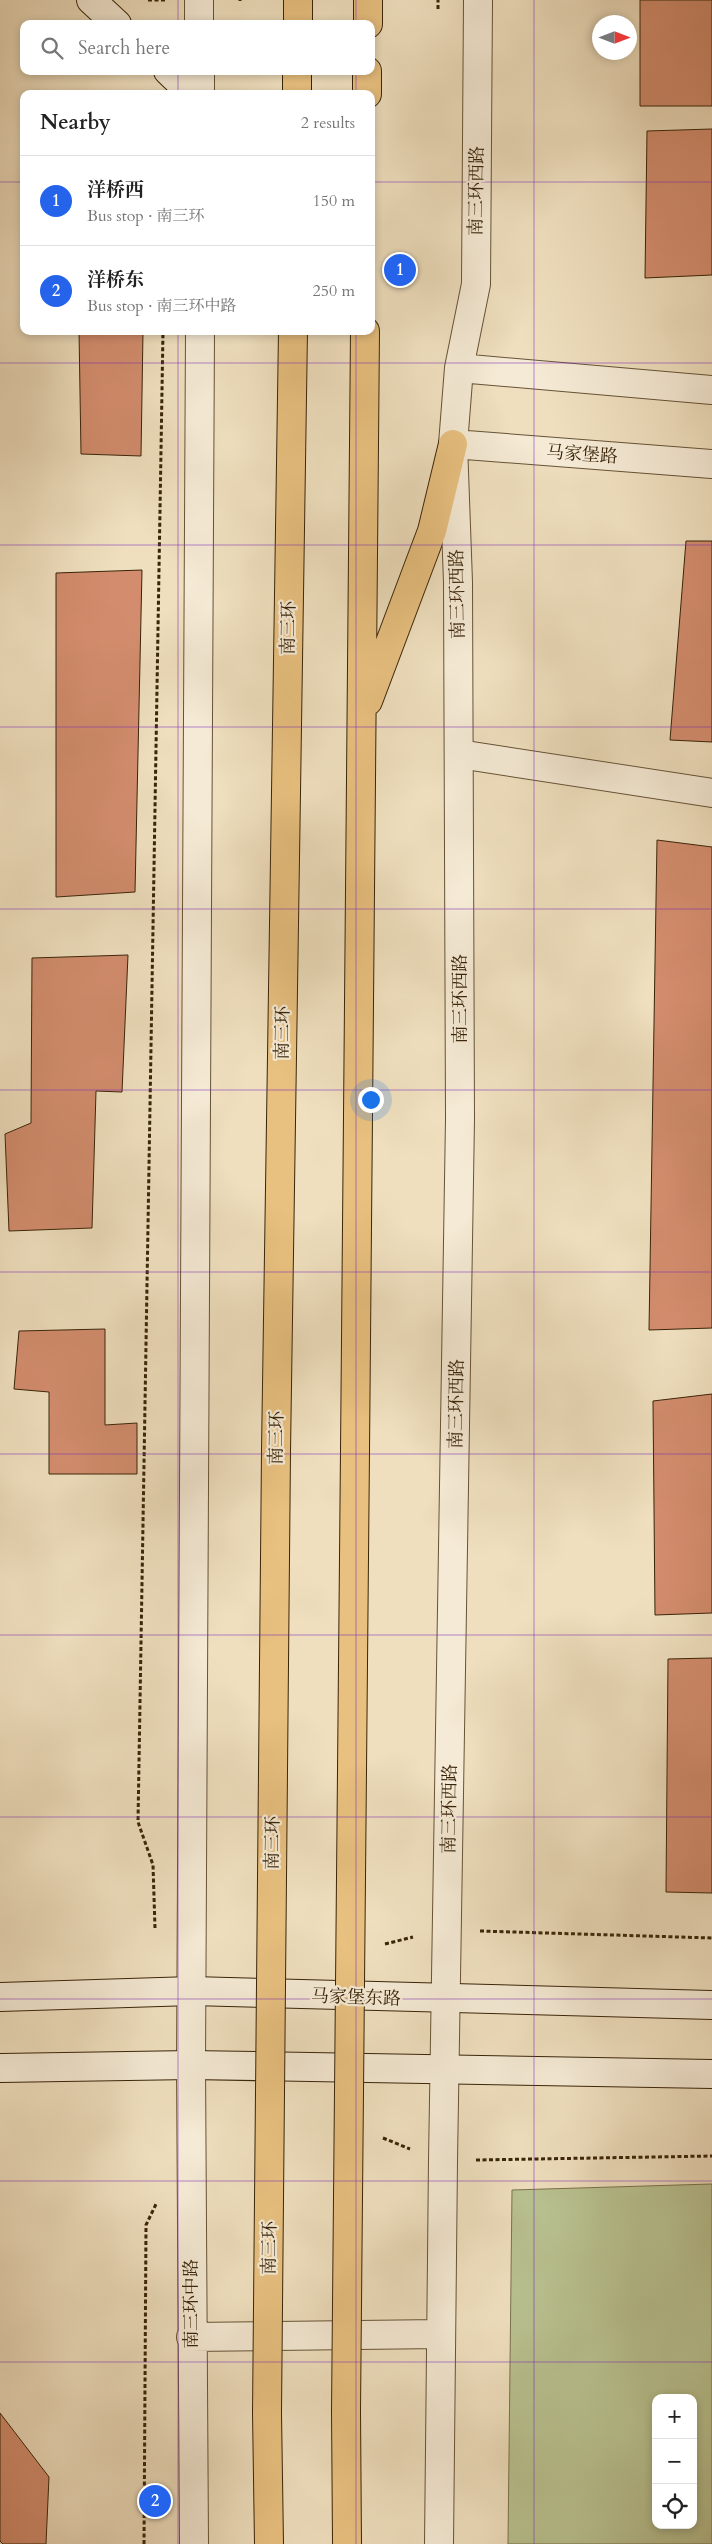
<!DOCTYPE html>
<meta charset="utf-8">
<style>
body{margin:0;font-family:Cardo,"Noto Serif SC",serif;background:#f2f2f2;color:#222}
.controls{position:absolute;right:15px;bottom:15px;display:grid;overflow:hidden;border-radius:10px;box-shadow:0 2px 8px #0003}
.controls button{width:45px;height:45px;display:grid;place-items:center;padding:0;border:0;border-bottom:1px solid #e0e0e0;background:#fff;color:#222;font:25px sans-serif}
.compass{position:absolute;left:592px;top:15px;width:45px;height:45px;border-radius:50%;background:#fff;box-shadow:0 2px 8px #0003;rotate:90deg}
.you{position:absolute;left:370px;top:1099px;width:18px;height:18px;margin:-12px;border:4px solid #fff;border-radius:50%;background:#1a73e8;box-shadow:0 0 0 8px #1a73e833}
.badge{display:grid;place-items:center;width:32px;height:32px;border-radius:50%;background:#2563eb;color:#fff;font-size:16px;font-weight:700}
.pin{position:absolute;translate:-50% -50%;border:2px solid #fff;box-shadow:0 1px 5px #0006}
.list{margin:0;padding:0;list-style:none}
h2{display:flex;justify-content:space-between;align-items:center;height:65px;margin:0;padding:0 20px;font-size:21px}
h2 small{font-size:16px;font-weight:400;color:#767676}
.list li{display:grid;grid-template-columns:32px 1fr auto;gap:15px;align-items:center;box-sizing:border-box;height:90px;padding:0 20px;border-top:1px solid #e0e0e0}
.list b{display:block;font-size:19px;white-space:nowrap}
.list p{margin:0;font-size:16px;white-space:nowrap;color:#767676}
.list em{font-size:16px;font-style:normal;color:#767676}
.icon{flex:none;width:28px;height:28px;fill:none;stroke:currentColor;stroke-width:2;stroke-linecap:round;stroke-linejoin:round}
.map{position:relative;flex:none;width:712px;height:2544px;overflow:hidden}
.search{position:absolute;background:#fff;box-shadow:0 2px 8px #0003;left:20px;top:20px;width:355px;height:55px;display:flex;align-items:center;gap:12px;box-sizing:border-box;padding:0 18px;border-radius:10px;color:#767676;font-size:19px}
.panel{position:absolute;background:#fff;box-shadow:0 2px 8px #0003;left:20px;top:90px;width:355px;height:245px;border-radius:10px}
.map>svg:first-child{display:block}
.green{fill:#b9c291;stroke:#79734d;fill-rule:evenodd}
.building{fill:#d38d6e;stroke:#392409}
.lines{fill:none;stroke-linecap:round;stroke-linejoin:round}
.minor-casing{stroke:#665336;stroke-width:30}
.tertiary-casing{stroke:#665336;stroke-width:30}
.secondary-casing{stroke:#392409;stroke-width:30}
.trunk-casing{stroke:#392409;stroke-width:30}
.path{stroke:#392409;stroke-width:3;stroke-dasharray:4 2.5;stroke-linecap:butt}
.minor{stroke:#f5ead5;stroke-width:28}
.tertiary{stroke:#f5ead5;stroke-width:28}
.secondary{stroke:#f5ead5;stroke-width:28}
.trunk{stroke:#e8c07f;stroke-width:28}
.trunk-bridge-casing{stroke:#392409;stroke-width:30;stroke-linecap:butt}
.trunk-bridge{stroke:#e8c07f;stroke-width:28}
.grid{fill:none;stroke:#7b2cbf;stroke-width:1;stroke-opacity:0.55}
.labels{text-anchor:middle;stroke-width:4.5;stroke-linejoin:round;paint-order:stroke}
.street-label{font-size:18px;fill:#392409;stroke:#f5ead5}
</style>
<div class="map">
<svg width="712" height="2544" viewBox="0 0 712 2544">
<rect width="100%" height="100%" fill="#efdfbe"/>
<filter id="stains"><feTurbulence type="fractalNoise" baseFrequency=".004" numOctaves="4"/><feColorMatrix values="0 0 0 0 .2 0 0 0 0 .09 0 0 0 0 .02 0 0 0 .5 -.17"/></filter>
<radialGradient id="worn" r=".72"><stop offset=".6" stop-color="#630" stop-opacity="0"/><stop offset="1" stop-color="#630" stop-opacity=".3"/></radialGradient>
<!-- green -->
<path class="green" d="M712,2184V2544H508L512,2190ZM656,2398H693V2525H656Z"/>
<!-- building -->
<path class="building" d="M640,0H712V106H640Z
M712,129V275L645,278L647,131Z
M79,331H143L141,456L81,454Z
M686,541H712V742L670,740Z
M142,570L135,892L56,897V573Z
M657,840L712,847V1328L649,1330Z
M128,955L122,1092L96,1091L92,1228L9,1231L5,1134L31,1123L32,958Z
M105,1329V1425L137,1423V1474H49V1392L14,1389L19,1331Z
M712,1394V1613L655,1615L653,1401Z
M712,1658V1893L666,1892L668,1659Z
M0,2413L49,2477L46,2544H3L0,2541Z"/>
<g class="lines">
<defs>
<path id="minor" d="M459,754L712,793"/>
<path id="tertiary" d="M199,0V24
M200,71V94
M459,368L712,390
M453,444L712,464
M191,2337L440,2334
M194,2544L191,2065L200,331
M439,2544L443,2161L460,1119L458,582L453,444L459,368L476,284L478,0"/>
<path id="secondary" d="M91,0L117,24
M168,71L192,94
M0,1997L192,1991L712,2005
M0,2068L191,2065L712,2074"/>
<path id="trunk" d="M298,24V0
M368,24V0
M297,94V71
M367,94V71
M368,701L432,531L453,444
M276,1451L293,331
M355,1451L365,331
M346,2411L347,2544
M267,2413L269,2544"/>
</defs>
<!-- minor casing -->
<use href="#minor" class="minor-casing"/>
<!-- tertiary casing -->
<use href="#tertiary" class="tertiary-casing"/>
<!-- secondary casing -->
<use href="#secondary" class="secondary-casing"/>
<!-- trunk casing -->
<use href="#trunk" class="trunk-casing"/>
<!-- path -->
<path class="path" d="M148,0H166
M240,1V0
M438,9V0
M155,1928L153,1865L138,1822L163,331
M480,1931L712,1938
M385,1944L413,1937
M383,2138L410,2149
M476,2160L712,2156
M144,2544L146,2225L157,2202"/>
<!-- minor -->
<use href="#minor" class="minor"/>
<!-- tertiary -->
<use href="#tertiary" class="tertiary"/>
<!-- secondary -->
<use href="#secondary" class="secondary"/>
<!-- trunk -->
<use href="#trunk" class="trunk"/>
<defs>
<path id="trunk-bridge" d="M346,2411L355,1451
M267,2413L276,1451"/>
</defs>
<!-- trunk-bridge casing -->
<use href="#trunk-bridge" class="trunk-bridge-casing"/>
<!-- trunk-bridge -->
<use href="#trunk-bridge" class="trunk-bridge"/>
</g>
<!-- grid -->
<path class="grid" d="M178,0V24M356,0V24M534,0V2544M178,71V94M356,71V94M0,182H24M371,182H712M178,331V2544M356,331V2544M0,363H712M0,545H712M0,727H712M0,909H712M0,1090H712M0,1272H712M0,1454H712M0,1635H712M0,1817H712M0,1999H712M0,2181H712M0,2362H712"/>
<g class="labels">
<!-- street labels -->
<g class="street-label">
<text transform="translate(476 191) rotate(-89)" y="6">南三环西路</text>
<text transform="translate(582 454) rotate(4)" y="6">马家堡路</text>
<text transform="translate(457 594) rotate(-91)" y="6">南三环西路</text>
<text transform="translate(288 628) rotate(-89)" y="6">南三环</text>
<text transform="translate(460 999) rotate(-90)" y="6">南三环西路</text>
<text transform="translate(282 1033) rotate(-89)" y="6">南三环</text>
<text transform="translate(456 1404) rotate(-89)" y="6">南三环西路</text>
<text transform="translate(276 1438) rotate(-89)" y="6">南三环</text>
<text transform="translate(449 1809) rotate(-89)" y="6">南三环西路</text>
<text transform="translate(272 1843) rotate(-89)" y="6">南三环</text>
<text transform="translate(356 1997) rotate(2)" y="6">马家堡东路</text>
<text transform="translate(269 2248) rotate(-89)" y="6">南三环</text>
<text transform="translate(191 2304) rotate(-90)" y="6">南三环中路</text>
</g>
</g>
<rect width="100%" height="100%" filter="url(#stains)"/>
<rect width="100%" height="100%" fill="url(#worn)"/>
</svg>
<div class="controls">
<button>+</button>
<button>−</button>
<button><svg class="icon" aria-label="locate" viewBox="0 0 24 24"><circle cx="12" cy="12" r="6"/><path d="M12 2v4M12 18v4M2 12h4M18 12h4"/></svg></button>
</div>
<svg class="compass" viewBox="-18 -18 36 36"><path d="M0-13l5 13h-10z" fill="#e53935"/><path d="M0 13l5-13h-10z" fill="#767676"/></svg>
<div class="you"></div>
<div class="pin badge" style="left:400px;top:270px">1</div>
<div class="pin badge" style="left:155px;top:2501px">2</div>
<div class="search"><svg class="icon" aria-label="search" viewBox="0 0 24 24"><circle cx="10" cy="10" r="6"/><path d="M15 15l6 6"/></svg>Search here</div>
<section class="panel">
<h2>Nearby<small>2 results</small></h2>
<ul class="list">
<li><span class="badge">1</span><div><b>洋桥西</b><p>Bus stop · 南三环</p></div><em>150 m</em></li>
<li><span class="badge">2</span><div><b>洋桥东</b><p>Bus stop · 南三环中路</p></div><em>250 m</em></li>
</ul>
</section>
</div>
